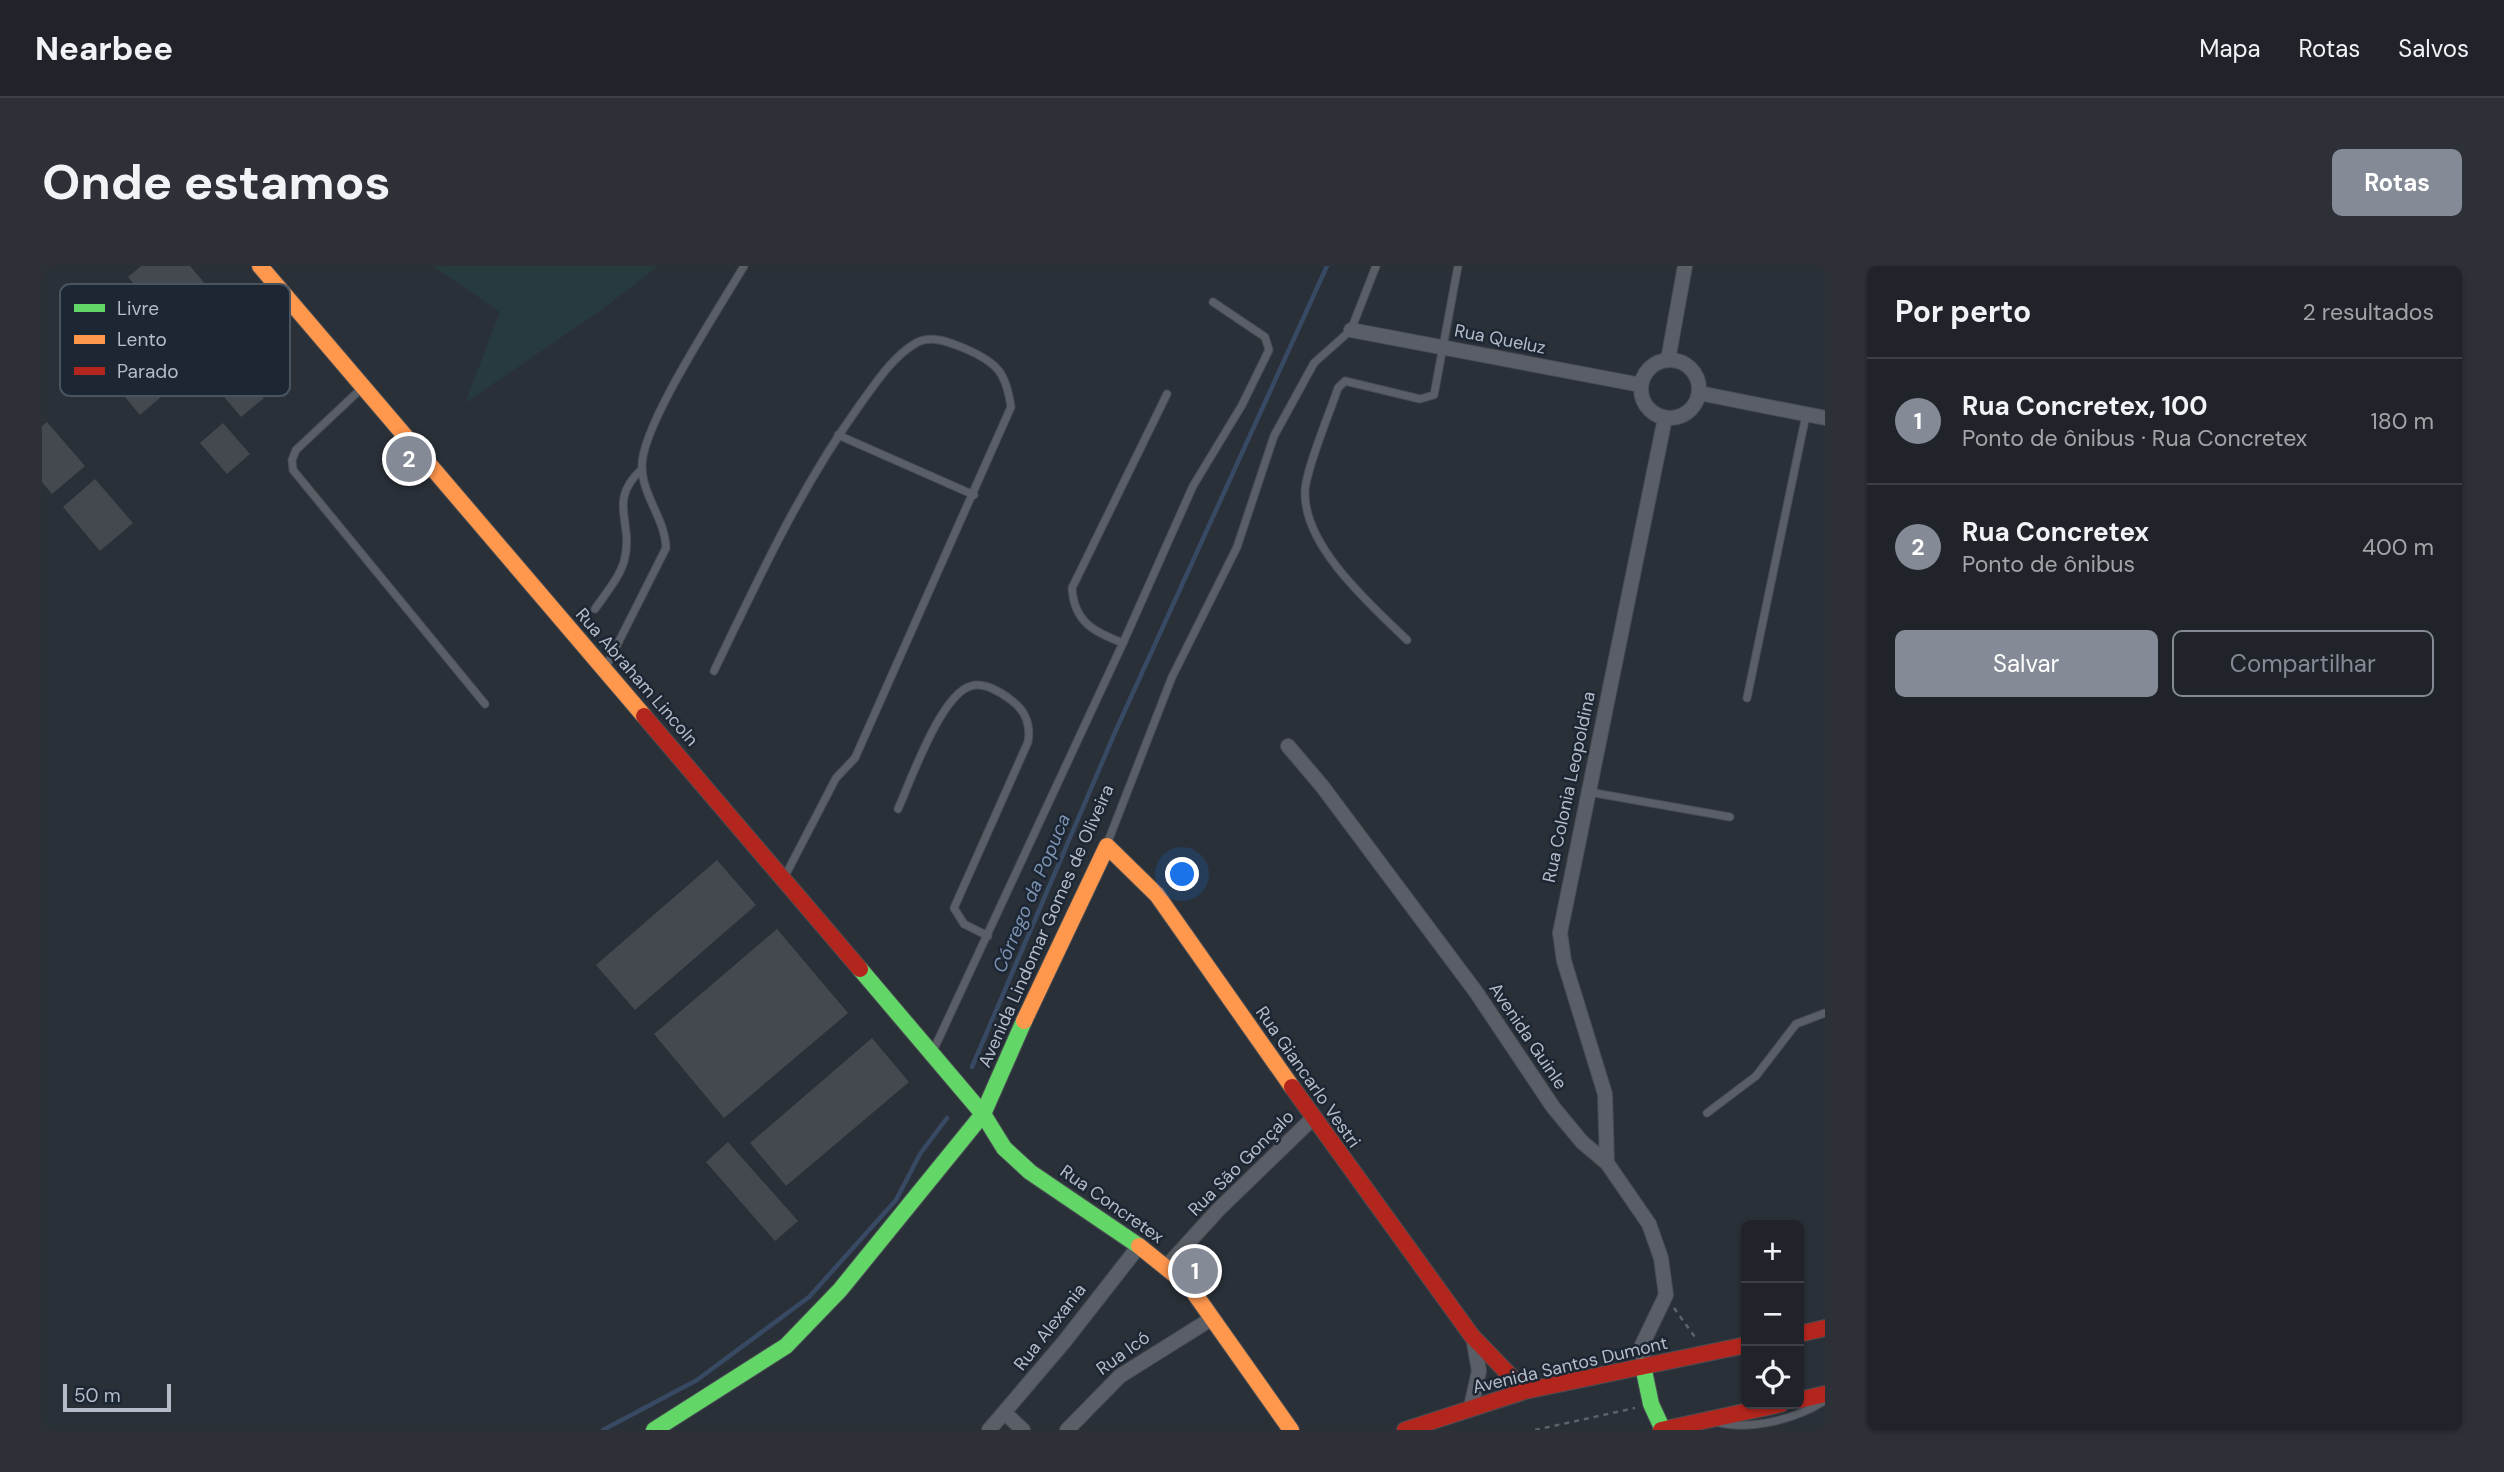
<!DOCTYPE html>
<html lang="pt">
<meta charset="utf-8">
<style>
body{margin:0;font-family:"DM Sans",sans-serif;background:#2d3036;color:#f1f3f6}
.controls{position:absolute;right:21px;bottom:21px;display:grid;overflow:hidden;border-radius:10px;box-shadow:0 2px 5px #0004}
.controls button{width:63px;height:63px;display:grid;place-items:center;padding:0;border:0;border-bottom:2px solid #3d4147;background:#20242a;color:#f1f3f6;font:35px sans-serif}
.scale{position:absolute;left:21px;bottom:18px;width:108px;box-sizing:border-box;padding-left:7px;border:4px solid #b4bcc9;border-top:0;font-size:19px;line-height:24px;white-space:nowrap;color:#b4bcc9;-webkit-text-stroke:5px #1d2633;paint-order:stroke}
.you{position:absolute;left:1141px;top:609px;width:24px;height:24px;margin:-18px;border:5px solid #fff;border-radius:50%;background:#1a73e8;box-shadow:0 0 0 10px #1a73e833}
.badge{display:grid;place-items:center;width:46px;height:46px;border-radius:50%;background:#848b96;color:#fff;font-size:23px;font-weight:700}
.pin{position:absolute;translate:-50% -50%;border:4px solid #fff;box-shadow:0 2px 7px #0006}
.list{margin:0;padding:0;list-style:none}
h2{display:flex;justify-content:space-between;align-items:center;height:91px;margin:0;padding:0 28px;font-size:30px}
h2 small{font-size:23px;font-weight:400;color:#a2a4a8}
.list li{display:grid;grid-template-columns:46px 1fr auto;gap:21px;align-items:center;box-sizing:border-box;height:126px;padding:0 28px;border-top:2px solid #3d4147}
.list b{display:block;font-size:26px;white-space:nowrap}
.list p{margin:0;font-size:23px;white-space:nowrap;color:#a2a4a8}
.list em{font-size:23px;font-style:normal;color:#a2a4a8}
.actions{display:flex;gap:14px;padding:21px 28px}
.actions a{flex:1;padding:16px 0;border:2px solid #848b96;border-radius:10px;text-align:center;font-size:24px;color:#848b96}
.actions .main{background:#848b96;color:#fff}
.icon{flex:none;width:38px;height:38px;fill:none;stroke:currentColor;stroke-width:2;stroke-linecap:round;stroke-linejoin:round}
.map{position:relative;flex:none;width:1783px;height:1164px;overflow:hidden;border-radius:10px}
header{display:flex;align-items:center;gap:42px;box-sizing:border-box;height:98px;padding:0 35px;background:#20242a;border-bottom:2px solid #3d4147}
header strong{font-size:33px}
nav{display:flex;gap:38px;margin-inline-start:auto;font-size:24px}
.intro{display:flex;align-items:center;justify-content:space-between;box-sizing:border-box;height:168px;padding:0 42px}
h1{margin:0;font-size:49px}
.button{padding:18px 32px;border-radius:10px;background:#848b96;color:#fff;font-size:24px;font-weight:700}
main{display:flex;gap:42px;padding:0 42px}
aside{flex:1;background:#20242a;border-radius:10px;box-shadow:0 2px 5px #0004}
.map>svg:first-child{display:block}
.green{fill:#273a3e}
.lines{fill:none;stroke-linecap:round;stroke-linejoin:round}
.stream{stroke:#384963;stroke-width:4.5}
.building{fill:#444950}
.lane-casing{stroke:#484c53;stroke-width:9}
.street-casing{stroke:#484c53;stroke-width:16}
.fast-casing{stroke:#484c53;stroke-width:18}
.slow-casing{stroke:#484c53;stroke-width:18}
.jam-casing{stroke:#484c53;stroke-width:18}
.path{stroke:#5d636a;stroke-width:2.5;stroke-dasharray:5 5;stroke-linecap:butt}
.lane{stroke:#5a5e66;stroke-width:7}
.street{stroke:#5a5e66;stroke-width:14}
.fast{stroke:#63d668;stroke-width:16}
.slow{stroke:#ff974d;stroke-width:16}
.jam{stroke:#b3261e;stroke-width:16}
.labels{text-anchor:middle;stroke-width:5;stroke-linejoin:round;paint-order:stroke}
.street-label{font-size:18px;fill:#b4bcc9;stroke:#1d2633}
.water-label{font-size:19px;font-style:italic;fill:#7c92b1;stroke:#1d2633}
.key{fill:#1d2633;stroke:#4a5360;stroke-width:2}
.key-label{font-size:19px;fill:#b4bcc9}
</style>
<header>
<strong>Nearbee</strong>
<nav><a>Mapa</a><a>Rotas</a><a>Salvos</a></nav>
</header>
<div class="intro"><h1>Onde estamos</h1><a class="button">Rotas</a></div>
<main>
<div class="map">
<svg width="1783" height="1164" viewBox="0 0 1783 1164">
<rect width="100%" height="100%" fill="#2a3038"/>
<!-- green -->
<path class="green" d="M391,0H616L558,45L423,137L458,46Z"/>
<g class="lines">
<!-- stream -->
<path class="stream" d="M930,801L1074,464L1285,0
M561,1164L655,1114L767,1031L854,934L878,888L905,852"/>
</g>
<!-- building -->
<path class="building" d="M99,0H148L198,59L156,95L86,11Z
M70,30L140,113L98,149L28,65Z
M178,81L222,132L199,151L156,100Z
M5,156L43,200L10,228L0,216V160Z
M181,157L208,188L185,208L158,177Z
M53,213L91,257L58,285L21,241Z
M675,594L714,639L593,744L554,699Z
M735,663L806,747L682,852L612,768Z
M830,772L867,816L744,920L708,877Z
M686,876L756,955L733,975L664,896Z"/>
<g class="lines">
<defs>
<path id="lane" d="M321,121L254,184L250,194L251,204L443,438
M796,169L932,229
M553,343C563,328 580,309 583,291C591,254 565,235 600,203
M1365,374C1328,338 1261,280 1263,225C1264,203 1288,146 1296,122L1303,115L1378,133L1392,129L1416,0
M1081,377C1052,366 1032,356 1030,322L1125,128
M563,403L624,282C623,252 600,230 600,200C599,160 678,41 702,0
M672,405C716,314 758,222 817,140C833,118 850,91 874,77C890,68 909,77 924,83C956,97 964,107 969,141L813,492L794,512L743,610
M1705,432L1764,149
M1547,526L1688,551
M856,543C869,514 899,428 929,420C942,416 959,426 969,434C983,444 989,458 986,476L912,642L922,658L946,670
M1065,578L1130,411L1195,281L1232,170L1272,97L1309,64L1334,0
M891,785L1081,377L1151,220L1200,139L1227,84L1223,71L1171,36
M1665,847L1714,810L1754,758L1783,747
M1678,1157C1710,1164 1754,1153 1782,1135"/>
<path id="street" d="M1309,64L1599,119
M1626,94L1643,0
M1599 123a29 29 0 1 1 58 0a29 29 0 1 1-58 0Z
M1657,127L1783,152
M1246,480L1280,520L1434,726L1511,841L1540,876L1565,897L1607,958L1619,992L1624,1029L1600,1079L1601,1100
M1565,897L1563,828L1522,695L1518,667L1623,152
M1125,1000L1176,944L1271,852
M1429,1141L1437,1105L1431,1071
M964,1148L981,1164
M947,1164L1022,1076L1097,980
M1025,1164L1078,1110L1169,1053"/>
<path id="fast" d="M818,703L941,848L962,882L988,906L1097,980
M1601,1100L1609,1138L1621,1164
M612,1164L744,1080L798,1024L941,848L982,755"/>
<path id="slow" d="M218,0L602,450
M982,755L1065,580L1115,629L1250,821
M1097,980L1148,1021L1249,1164"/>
<path id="jam" d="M602,450L818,703
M1250,821L1430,1070L1483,1125
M1757,1068L1783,1062
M1757,1134L1783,1128
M1363,1164L1483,1125L1704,1079
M1619,1164L1739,1138"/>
</defs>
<!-- lane casing -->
<use href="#lane" class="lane-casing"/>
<!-- street casing -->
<use href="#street" class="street-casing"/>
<!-- fast casing -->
<use href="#fast" class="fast-casing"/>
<!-- slow casing -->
<use href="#slow" class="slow-casing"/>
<!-- jam casing -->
<use href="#jam" class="jam-casing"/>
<!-- path -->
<path class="path" d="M1632,1042L1655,1074
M1493,1164L1593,1142"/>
<!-- lane -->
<use href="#lane" class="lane"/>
<!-- street -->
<use href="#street" class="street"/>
<!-- fast -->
<use href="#fast" class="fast"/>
<!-- slow -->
<use href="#slow" class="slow"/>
<!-- jam -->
<use href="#jam" class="jam"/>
</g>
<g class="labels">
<!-- street labels -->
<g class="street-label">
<text transform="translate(1458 73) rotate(11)" y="6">Rua Queluz</text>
<text transform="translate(595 411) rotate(49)" y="6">Rua Abraham Lincoln</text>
<text transform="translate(1527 521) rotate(-78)" y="6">Rua Colonia Leopoldina</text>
<text transform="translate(1004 660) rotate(-66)" y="6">Avenida Lindomar Gomes de Oliveira</text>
<text transform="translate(1486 770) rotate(56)" y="6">Avenida Guinle</text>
<text transform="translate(1266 811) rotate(55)" y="6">Rua Giancarlo Vestri</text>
<text transform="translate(1199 897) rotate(-45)" y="6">Rua São Gonçalo</text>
<text transform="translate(1070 938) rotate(35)" y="6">Rua Concretex</text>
<text transform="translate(1008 1061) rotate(-52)" y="6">Rua Alexania</text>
<text transform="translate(1081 1087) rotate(-36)" y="6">Rua Icó</text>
<text transform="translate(1528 1099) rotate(-13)" y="6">Avenida Santos Dumont</text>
</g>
<!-- water labels -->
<g class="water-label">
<text transform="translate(989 627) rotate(-67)" y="7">Córrego da Popuca</text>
</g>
</g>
<!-- legend -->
<rect x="18" y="18" width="230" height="112" rx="10" class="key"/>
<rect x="32" y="38" width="31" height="8" fill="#63d668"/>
<rect x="32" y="69" width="31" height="9" fill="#ff974d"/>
<rect x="32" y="101" width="31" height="8" fill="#b3261e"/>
<g class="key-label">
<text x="75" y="49">Livre</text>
<text x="75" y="80">Lento</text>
<text x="75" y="112">Parado</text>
</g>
</svg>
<div class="controls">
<button>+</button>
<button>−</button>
<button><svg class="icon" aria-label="locate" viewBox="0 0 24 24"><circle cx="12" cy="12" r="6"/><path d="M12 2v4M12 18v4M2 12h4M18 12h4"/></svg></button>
</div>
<div class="scale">50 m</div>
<div class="you"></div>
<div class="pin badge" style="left:1153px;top:1005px">1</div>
<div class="pin badge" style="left:367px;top:193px">2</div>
</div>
<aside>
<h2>Por perto<small>2 resultados</small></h2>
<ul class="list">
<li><span class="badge">1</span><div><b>Rua Concretex, 100</b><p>Ponto de ônibus · Rua Concretex</p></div><em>180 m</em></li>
<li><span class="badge">2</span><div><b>Rua Concretex</b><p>Ponto de ônibus</p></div><em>400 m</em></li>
</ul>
<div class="actions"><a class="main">Salvar</a><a>Compartilhar</a></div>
</aside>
</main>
